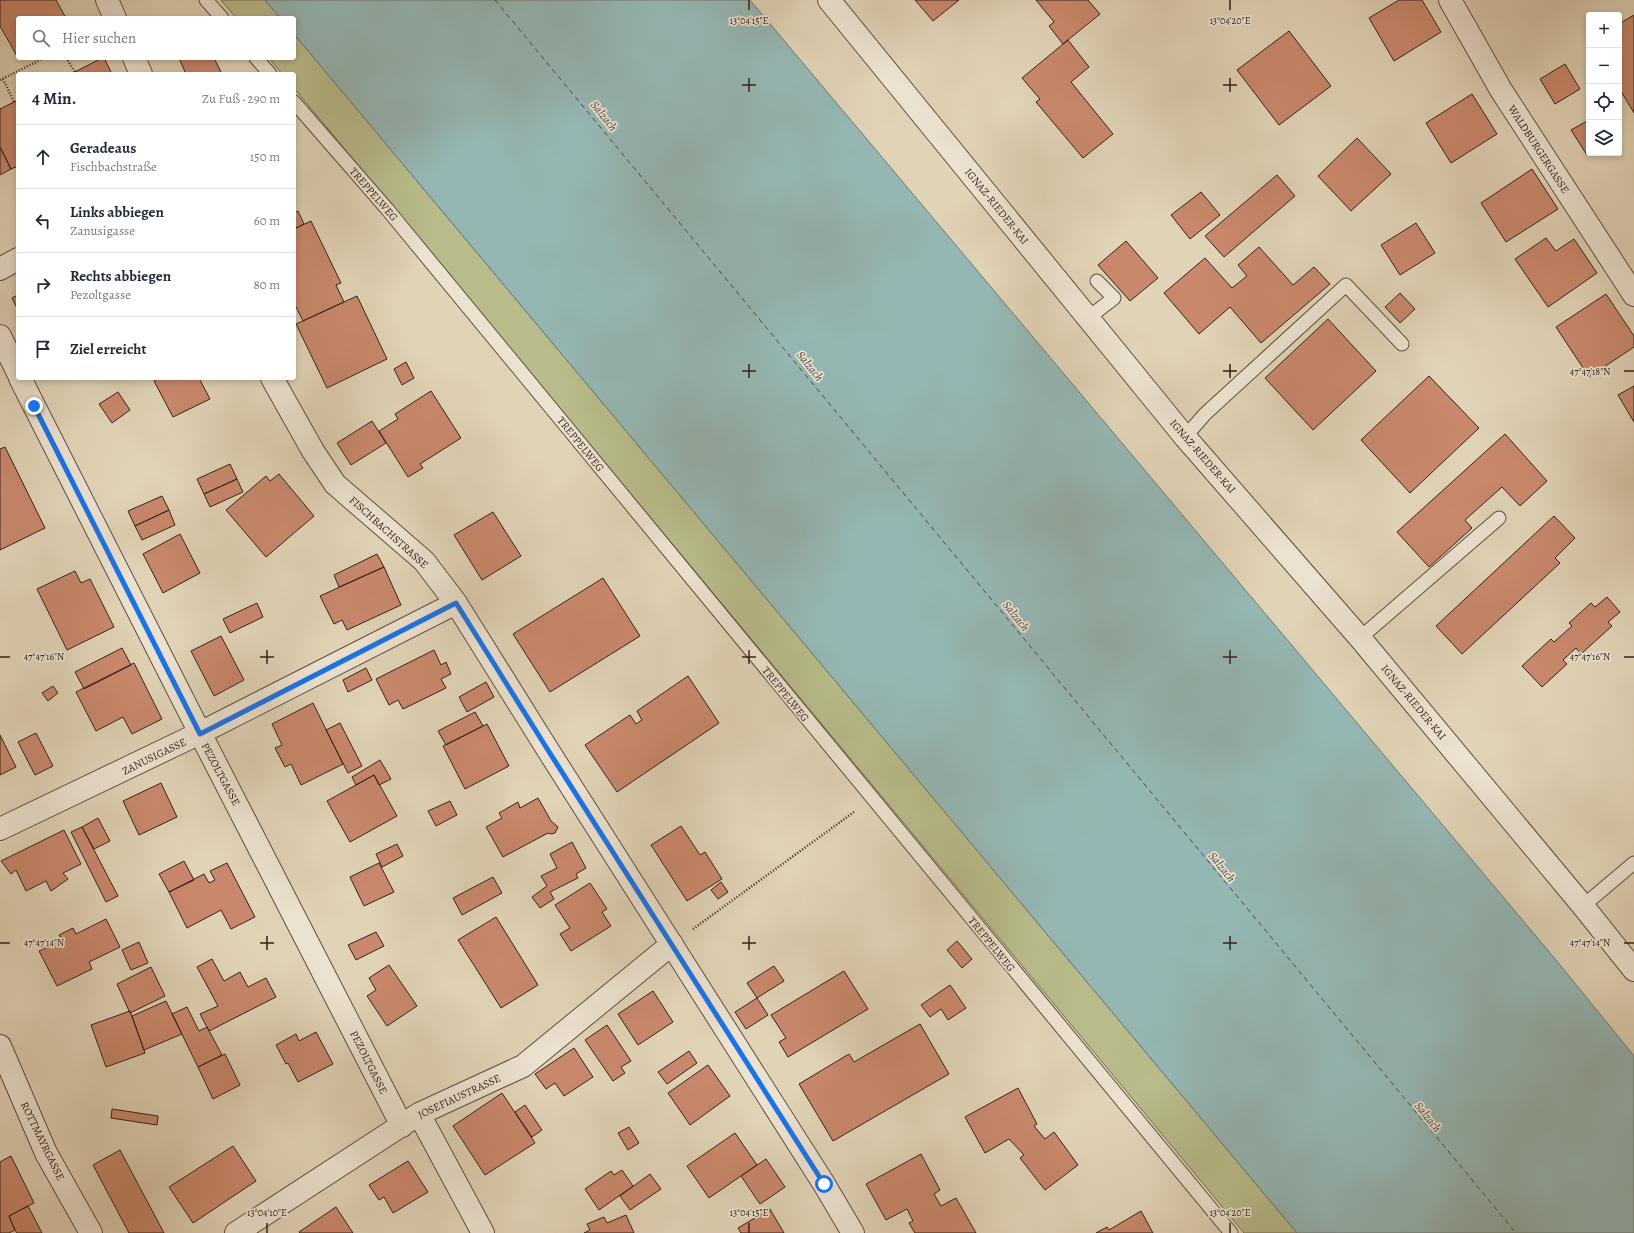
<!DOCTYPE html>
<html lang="de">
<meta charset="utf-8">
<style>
body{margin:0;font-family:Alegreya,serif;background:#f6f6f7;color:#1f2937}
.controls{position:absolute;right:12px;top:12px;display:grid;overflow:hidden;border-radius:4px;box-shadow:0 2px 6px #0003}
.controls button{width:36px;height:36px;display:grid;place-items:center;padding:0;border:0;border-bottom:1px solid #e0e1e3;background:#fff;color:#1f2937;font:20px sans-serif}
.stop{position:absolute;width:12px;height:12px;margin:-9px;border:3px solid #1a73e8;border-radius:50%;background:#fff}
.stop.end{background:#1a73e8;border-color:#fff;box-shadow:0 1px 4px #0008}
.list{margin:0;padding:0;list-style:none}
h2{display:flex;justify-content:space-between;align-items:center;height:52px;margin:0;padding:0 16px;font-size:17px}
h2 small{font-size:13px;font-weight:400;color:#747a83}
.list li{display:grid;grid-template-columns:26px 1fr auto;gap:12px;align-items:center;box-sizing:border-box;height:64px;padding:0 16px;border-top:1px solid #e0e1e3}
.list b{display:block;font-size:15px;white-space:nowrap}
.list p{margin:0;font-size:13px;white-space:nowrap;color:#747a83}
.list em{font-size:13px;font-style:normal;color:#747a83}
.icon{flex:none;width:22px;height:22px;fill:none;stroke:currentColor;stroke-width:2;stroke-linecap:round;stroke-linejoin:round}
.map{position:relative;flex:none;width:1634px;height:1233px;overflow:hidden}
.search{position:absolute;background:#fff;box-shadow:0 2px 6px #0003;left:16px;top:16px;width:280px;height:44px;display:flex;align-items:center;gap:10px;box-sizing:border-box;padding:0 14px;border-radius:4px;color:#747a83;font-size:15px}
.panel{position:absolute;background:#fff;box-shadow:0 2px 6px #0003;left:16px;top:72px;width:280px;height:308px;border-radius:4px}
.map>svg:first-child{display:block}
.green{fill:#b8bb8a;stroke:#766e52}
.water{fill:#95b7b4;stroke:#6f7b76}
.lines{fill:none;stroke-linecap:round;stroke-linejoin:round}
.ferry{stroke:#4d4640;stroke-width:1;stroke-dasharray:5 4;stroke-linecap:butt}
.building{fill:#c9886c;stroke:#352119}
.service-casing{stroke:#604e40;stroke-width:15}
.minor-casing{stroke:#604e40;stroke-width:24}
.path{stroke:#352119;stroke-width:2.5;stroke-dasharray:1 2;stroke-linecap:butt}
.service{stroke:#ece2d0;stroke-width:13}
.minor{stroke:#ece2d0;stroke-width:22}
.route{stroke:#1a73e8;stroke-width:5}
.ticks{fill:none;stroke:#352119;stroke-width:1.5}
.labels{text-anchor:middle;stroke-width:3.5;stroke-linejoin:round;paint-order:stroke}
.street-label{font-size:11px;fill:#352119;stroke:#ece2d0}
.water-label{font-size:12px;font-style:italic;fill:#4d4640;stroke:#ece2d0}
.ticks-label{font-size:10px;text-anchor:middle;fill:#352119;stroke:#ece2d0;stroke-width:3.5;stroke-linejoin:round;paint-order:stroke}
</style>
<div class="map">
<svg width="1634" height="1233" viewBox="0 0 1634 1233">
<rect width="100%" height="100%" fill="#e1d3b6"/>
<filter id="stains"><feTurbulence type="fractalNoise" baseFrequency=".005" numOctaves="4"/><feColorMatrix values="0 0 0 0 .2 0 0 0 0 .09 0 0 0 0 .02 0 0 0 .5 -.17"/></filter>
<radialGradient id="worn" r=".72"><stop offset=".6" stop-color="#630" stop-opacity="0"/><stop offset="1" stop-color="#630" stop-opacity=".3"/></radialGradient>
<!-- green -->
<path class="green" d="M221,0H265L280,18H236Z
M294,34L1297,1233H1244L294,88V74H282L269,58H294Z"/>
<!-- water -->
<path class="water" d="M265,0H750L1556,960L1634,1056V1233H1297L294,34V18H280Z"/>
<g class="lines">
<!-- ferry -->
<path class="ferry" d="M495,0L1516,1233"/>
</g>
<!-- building -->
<path class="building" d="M0,0H56L66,18H18V55L17,56L0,26Z
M915,0H959L933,21Z
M1036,0H1088L1100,14L1063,44L1049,26L1054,22Z
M1399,0H1422L1441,32L1394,61L1369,18Z
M1634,15V113L1619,88V24Z
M1289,31L1331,86L1279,125L1237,70Z
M1068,40L1089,67L1071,82L1113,134L1083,158L1036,102L1040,99L1022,78Z
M102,58H104L112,74H71Z
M179,58H214L221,72L218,74H186Z
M1565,64L1580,89L1555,104L1540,79Z
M1472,94L1497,134L1451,163L1426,123Z
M18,100V166L11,169L0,147V109Z
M1589,120V153H1590L1587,155L1571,130Z
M1357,138L1391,174L1351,211L1318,176Z
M0,147L11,169L0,175Z
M1532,169L1558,209L1506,242L1481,203Z
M1277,175L1295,196L1224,257L1205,236Z
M1201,192L1220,215L1190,239L1171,215Z
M298,211L304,224L294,229V213Z
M311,221L341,283L336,285L344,302L303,321L295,305L294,306V229Z
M1416,223L1435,253L1400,275L1381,245Z
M1546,238L1556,251L1574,239L1597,273L1548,307L1515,259Z
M1126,241L1158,278L1130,301L1098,265Z
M1259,247L1293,285L1314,267L1330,284L1261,343L1230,307L1199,334L1164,293L1205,258L1232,288L1247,276L1238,265Z
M1400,293L1415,309L1400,323L1385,307Z
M1606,294L1634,336V347L1589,377L1556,327Z
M18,295V310L12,298Z
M357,296L387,359L327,388L296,324Z
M1328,319L1376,371L1313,430L1265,378Z
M406,362L414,378L402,385L394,369Z
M1429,376L1479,428L1410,493L1361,440Z
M159,378H199L210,399L173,417L154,381Z
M1634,386V422L1618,395Z
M431,391L461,438L420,464L423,468L408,477L379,431L398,419L395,414Z
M118,392L130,410L112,423L99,404Z
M372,421L386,443L351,465L337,443Z
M1505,434L1547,481L1520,506L1502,487L1465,520L1472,528L1429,567L1397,532Z
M5,447L45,528L0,550V449Z
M230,464L237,479L204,494L197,479Z
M279,474L314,516L266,557L226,510L266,476L270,481Z
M237,479L243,492L210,507L204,494Z
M162,496L169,510L135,526L128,511Z
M169,510L175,525L142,540L135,526Z
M493,512L521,556L482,580L454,535Z
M1554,516L1575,538L1555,558L1560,563L1462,654L1436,626Z
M180,534L200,573L163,593L143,554Z
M377,554L384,567L339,587L334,575Z
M384,567L401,605L347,630L342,620L334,624L320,596Z
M75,571L81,583L90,579L114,627L67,650L37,589Z
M603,578L640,636L550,692L513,634Z
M1607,597L1620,612L1608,622L1612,626L1581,654L1576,648L1563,660L1567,664L1542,687L1522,666L1551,639L1554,642L1572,626L1569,623L1591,603L1595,607Z
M257,603L263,617L230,633L223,619Z
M221,636L244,680L214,696L191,651Z
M122,648L131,665L84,689L75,672Z
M434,650L441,665L446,662L451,674L441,679L446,688L403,709L398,700L389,705L376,679Z
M134,663L162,719L132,734L123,717L96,731L76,692Z
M366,668L372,680L348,692L343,680Z
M688,676L719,723L617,792L585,745L630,715L636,724L642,720L637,711Z
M486,682L494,697L467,712L459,697Z
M53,686L58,693L48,701L42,693Z
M313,703L343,764L301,785L291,764L285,767L275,748L282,745L272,724Z
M475,712L483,726L446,745L438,731Z
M340,723L362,766L348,773L326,730Z
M487,724L509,766L465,789L443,746Z
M36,733L53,766L35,775L18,742Z
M0,735L16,767L0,775Z
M380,760L391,779L379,785L374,775L356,785L352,777Z
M374,775L397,816L350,842L327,801Z
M161,783L177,817L139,835L123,801Z
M538,798L551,821L558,827L555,833L551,834L548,833L503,857L486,827L502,818L499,813L518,802L520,808Z
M450,801L457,815L436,826L428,811Z
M98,818L110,841L94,849L82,827Z
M681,826L700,855L705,852L722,879L687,901L651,845Z
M82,827L118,896L106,902L71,832Z
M64,830L81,864L63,873L68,879L51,891L46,881L26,891L16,870L11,874L1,861Z
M572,842L586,868L576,874L578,878L550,892L554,899L540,908L532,897L547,886L541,876L557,868L550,854Z
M397,844L403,856L382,867L376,854Z
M184,861L194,880L169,892L159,874Z
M227,863L255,917L231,929L221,910L187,928L169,892L204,874L209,883L215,880L210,871Z
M379,863L394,892L364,906L350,877Z
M493,877L502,893L462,915L453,898Z
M721,882L728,892L718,899L711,890Z
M590,883L607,909L602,912L611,926L571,951L560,934L570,928L555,905Z
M496,917L538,985L501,1008L458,940Z
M106,919L120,947L89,962L92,969L57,986L39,951L62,940L59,935L73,928L76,934Z
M376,932L384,946L356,960L348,945Z
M957,941L972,959L962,968L947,950Z
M139,942L148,963L131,970L122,950Z
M212,959L224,981L240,972L248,987L266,978L276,997L209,1031L200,1014L218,1006L197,967Z
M389,965L417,1006L387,1026L367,996L376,990L369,978Z
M774,966L784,981L757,998L747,983Z
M151,967L165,996L130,1013L117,984Z
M844,971L868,1009L788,1057L779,1042L786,1038L771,1015Z
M950,985L966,1008L948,1020L941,1009L930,1017L921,1005Z
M653,991L673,1022L638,1045L618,1014Z
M757,998L768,1015L746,1029L735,1012Z
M166,1001L182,1034L144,1050L132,1016Z
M187,1007L199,1031L207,1027L222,1055L198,1067L172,1014Z
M130,1011L145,1053L106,1067L91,1025Z
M920,1024L949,1074L833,1141L799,1084L849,1054L854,1062Z
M607,1025L631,1061L621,1067L625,1073L613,1081L585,1040Z
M316,1032L333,1064L298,1082L288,1063L286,1064L276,1045L296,1034L299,1041Z
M574,1048L593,1077L564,1096L555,1083L546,1089L535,1074Z
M689,1051L697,1063L667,1084L658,1072Z
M225,1054L240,1085L213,1099L198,1067Z
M708,1065L730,1096L690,1125L668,1093Z
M1018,1088L1037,1124L1034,1126L1045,1139L1054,1132L1078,1165L1045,1190L1020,1158L1024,1155L1009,1139L985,1153L965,1117Z
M502,1093L535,1143L485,1175L453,1126Z
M525,1105L542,1130L532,1137L515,1112Z
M112,1109L158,1116L157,1125L111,1118Z
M629,1127L639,1143L628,1150L618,1133Z
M735,1133L757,1165L709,1198L687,1166Z
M233,1146L256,1181L193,1223L169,1187Z
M120,1150L164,1233H129L93,1165Z
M921,1154L940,1190L934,1194L941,1206L956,1198L976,1233H915L909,1223L913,1221L907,1209L886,1220L866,1184Z
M11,1156L34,1203L9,1216L15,1230L9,1233H0V1162Z
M766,1159L785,1187L760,1204L741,1176Z
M408,1161L428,1192L393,1213L384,1197L379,1200L369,1185Z
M622,1170L633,1186L599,1210L585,1189L611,1171L614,1175Z
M650,1174L661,1189L630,1210L620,1196Z
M28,1206L42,1233H17L15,1230L9,1216Z
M336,1207L353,1233H300L299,1232Z
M770,1209L784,1233H741L738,1228Z
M1141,1211L1153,1233H1096L1107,1227L1109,1230Z
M626,1215L634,1233H584L590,1230L587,1224L604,1217L607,1223Z"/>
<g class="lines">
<defs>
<path id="service" d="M206,0L222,18
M256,58L270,74
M294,102L387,209L1231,1233
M1088,318L1114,298L1097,281
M1185,437L1205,414L1346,285L1402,344
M1360,638L1499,518
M1583,906L1634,863"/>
<path id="minor" d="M107,0L115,18
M829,0L1185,437L1360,638L1583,906L1634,970
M1450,0L1501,90L1634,295
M134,58L141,74
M0,269L18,259
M0,336L18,373
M20,378L200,733L402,1126
M272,378L313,451L335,484L424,561L456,603L546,747L824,1184L853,1233
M0,829L200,733L456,603
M0,1046L46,1153L91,1233
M419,1114L483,1233
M236,1233L419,1114L523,1066L672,944"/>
</defs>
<!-- service casing -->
<use href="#service" class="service-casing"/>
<!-- minor casing -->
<use href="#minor" class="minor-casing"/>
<!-- path -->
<path class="path" d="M66,58L75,72
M3,79L14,102
M0,80L44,58
M693,929L854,812"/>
<!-- service -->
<use href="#service" class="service"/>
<!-- minor -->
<use href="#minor" class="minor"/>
</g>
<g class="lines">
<!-- route -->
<path class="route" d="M34,406L200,734L456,603L546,747L824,1184"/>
</g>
<!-- ticks -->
<path class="ticks" d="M749,0V10M1230,0V10M749,78V92M1230,78V92M742,85H756M1223,85H1237M749,364V378M1230,364V378M742,371H756M1223,371H1237M1624,371H1634M267,650V664M749,650V664M1230,650V664M0,657H10M260,657H274M742,657H756M1223,657H1237M1624,657H1634M267,936V950M749,936V950M1230,936V950M0,943H10M260,943H274M742,943H756M1223,943H1237M1624,943H1634M267,1223V1233M749,1223V1233M1230,1223V1233"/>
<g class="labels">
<!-- street labels -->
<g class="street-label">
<text transform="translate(1539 149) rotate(57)" y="4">WALDBURGERGASSE</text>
<text transform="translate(374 194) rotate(49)" y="4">TREPPELWEG</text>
<text transform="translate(997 206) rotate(51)" y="4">IGNAZ-RIEDER-KAI</text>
<text transform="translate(581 444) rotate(51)" y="4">TREPPELWEG</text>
<text transform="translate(1203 456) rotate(49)" y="4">IGNAZ-RIEDER-KAI</text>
<text transform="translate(389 532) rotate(42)" y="4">FISCHBACHSTRASSE</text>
<text transform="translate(786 694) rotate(51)" y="4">TREPPELWEG</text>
<text transform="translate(1414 702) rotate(50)" y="4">IGNAZ-RIEDER-KAI</text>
<text transform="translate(154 756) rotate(-26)" y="4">ZANUSIGASSE</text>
<text transform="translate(221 774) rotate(62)" y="4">PEZOLTGASSE</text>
<text transform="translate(992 944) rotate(51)" y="4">TREPPELWEG</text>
<text transform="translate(369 1062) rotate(63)" y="4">PEZOLTGASSE</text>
<text transform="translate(459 1096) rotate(-25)" y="4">JOSEFIAUSTRASSE</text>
<text transform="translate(43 1141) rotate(64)" y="4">ROTTMAYRGASSE</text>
</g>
<!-- water labels -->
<g class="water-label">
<text transform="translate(604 116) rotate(51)" y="4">Salzach</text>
<text transform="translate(810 366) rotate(51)" y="4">Salzach</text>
<text transform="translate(1016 616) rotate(51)" y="4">Salzach</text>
<text transform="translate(1222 867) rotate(51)" y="4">Salzach</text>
<text transform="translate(1428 1117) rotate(51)" y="4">Salzach</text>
</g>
</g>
<g class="ticks-label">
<text x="749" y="24">13°04'15"E</text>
<text x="1230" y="24">13°04'20"E</text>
<text x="1590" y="375">47°47'18"N</text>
<text x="44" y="660">47°47'16"N</text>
<text x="1590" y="660">47°47'16"N</text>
<text x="44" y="946">47°47'14"N</text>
<text x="1590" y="946">47°47'14"N</text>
<text x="267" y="1216">13°04'10"E</text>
<text x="749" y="1216">13°04'15"E</text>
<text x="1230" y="1216">13°04'20"E</text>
</g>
<rect width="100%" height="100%" filter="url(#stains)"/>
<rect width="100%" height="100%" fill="url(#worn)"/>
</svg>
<div class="controls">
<button>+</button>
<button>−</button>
<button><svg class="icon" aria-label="locate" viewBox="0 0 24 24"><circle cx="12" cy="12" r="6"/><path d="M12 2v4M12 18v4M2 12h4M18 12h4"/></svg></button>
<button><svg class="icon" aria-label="layers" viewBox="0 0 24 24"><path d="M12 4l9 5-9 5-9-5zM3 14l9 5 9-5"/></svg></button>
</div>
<div class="stop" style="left:824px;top:1184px"></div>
<div class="stop end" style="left:34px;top:406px"></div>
<div class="search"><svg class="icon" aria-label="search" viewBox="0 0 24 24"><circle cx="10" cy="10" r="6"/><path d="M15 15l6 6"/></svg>Hier suchen</div>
<section class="panel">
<h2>4 Min.<small>Zu Fuß · 290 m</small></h2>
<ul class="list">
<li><svg class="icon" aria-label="ahead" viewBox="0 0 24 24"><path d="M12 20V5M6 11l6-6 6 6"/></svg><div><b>Geradeaus</b><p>Fischbachstraße</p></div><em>150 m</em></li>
<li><svg class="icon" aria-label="left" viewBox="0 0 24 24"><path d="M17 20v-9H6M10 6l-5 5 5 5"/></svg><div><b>Links abbiegen</b><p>Zanusigasse</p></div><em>60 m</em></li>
<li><svg class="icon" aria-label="right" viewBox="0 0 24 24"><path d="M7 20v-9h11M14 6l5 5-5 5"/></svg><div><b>Rechts abbiegen</b><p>Pezoltgasse</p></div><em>80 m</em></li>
<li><svg class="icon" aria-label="arrive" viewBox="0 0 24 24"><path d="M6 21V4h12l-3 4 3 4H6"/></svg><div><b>Ziel erreicht</b></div></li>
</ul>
</section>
</div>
